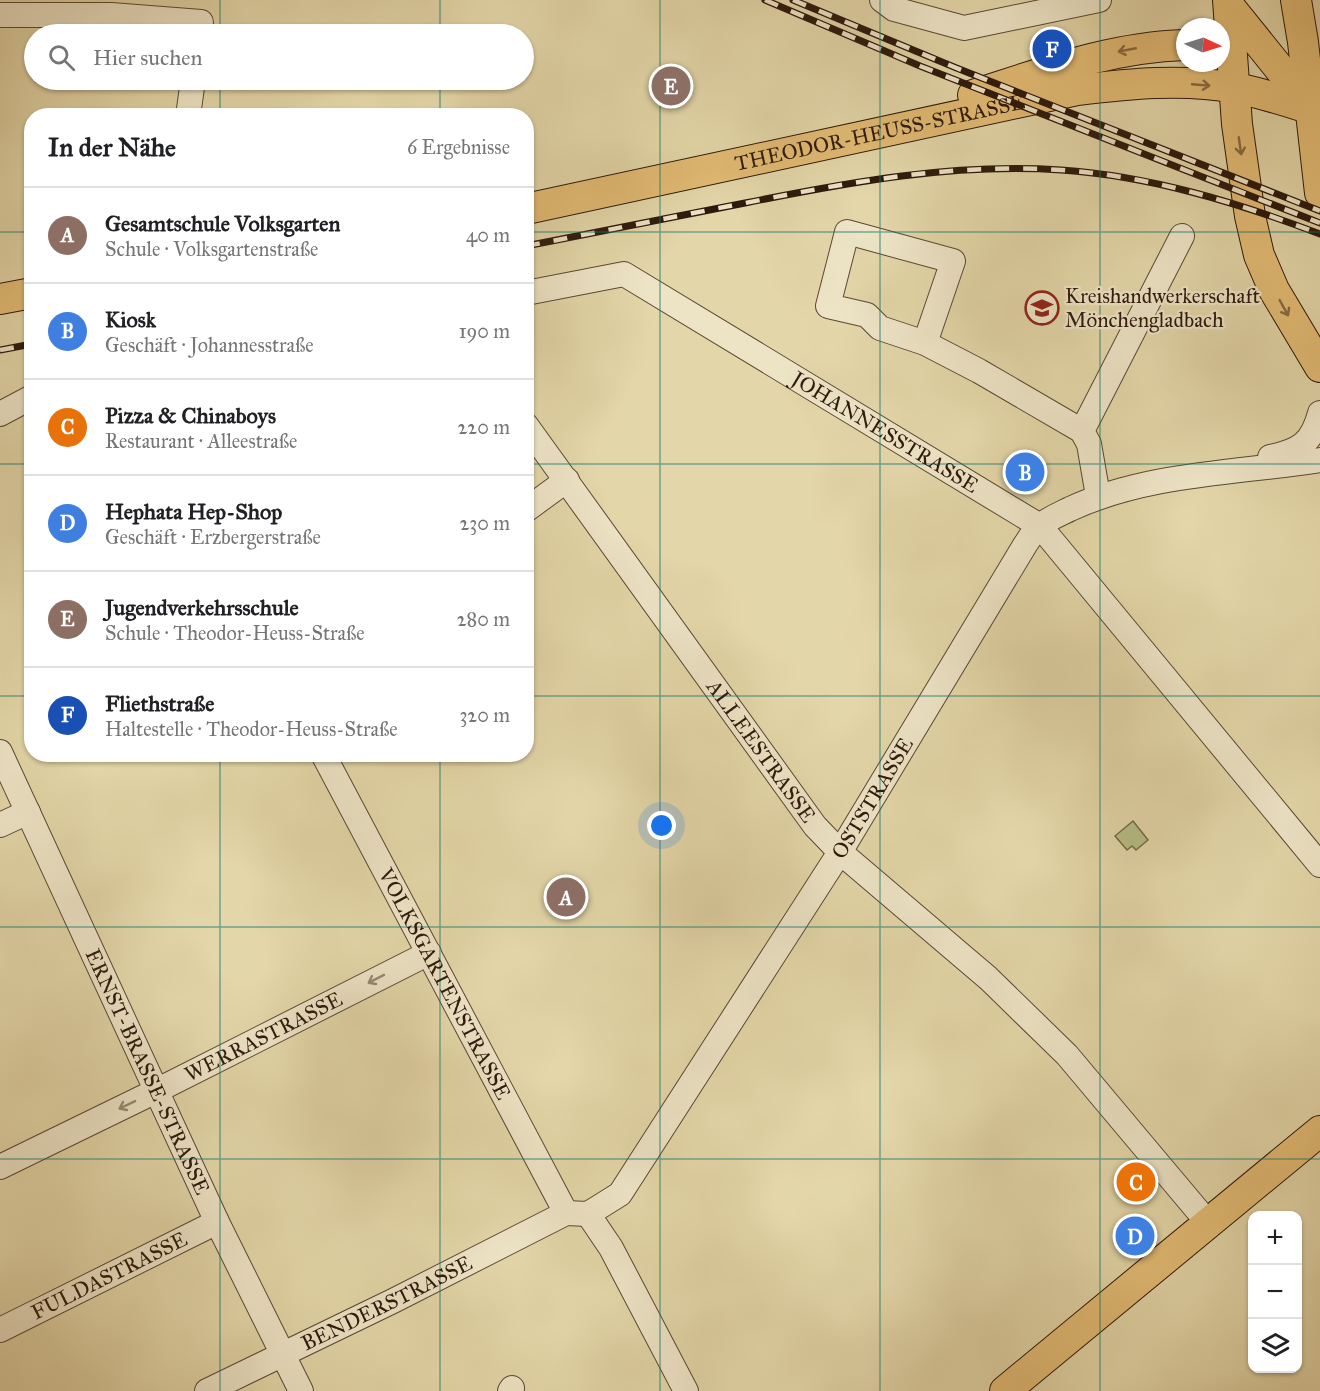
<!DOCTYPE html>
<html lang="de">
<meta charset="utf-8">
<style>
body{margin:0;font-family:"IM FELL Great Primer",serif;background:#f2f2f2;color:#202124}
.controls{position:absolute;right:18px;bottom:18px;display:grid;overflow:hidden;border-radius:12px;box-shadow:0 2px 4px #0004}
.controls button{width:54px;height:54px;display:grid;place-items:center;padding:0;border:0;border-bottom:2px solid #e0e0e0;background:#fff;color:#202124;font:30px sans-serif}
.compass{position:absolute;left:1176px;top:18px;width:54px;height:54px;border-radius:50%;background:#fff;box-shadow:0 2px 4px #0004;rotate:94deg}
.you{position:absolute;left:662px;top:826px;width:21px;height:21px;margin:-15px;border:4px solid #fff;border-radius:50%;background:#1a73e8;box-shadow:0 0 0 9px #1a73e833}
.badge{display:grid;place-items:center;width:39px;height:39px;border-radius:50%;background:#1a73e8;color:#fff;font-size:20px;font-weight:700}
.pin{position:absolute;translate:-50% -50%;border:3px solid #fff;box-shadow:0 2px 6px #0006}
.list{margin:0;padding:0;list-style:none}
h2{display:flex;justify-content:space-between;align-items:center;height:78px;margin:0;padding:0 24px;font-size:26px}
h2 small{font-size:20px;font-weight:400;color:#757577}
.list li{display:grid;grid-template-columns:39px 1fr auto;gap:18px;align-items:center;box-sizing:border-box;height:96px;padding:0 24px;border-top:2px solid #e0e0e0}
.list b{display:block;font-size:22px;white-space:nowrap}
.list p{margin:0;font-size:20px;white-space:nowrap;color:#757577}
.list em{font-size:20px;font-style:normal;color:#757577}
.icon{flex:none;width:33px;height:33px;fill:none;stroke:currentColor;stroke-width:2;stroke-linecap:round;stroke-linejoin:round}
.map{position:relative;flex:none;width:1320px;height:1391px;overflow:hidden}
.search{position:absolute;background:#fff;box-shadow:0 2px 4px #0004;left:24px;top:24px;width:510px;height:66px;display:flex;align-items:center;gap:15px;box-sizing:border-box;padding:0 21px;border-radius:33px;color:#757577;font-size:22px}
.panel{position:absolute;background:#fff;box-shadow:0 2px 4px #0004;left:24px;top:108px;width:510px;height:654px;border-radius:24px}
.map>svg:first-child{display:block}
.green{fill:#b6bd85;stroke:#726b48;stroke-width:1.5}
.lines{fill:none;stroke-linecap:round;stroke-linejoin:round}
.minor-casing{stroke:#5a4833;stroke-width:26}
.major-casing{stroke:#2d190c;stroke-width:32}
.minor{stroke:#ede4c6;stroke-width:24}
.major{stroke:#e2bb74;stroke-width:30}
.rail-casing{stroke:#2d190c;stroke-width:7}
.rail{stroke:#ede4c6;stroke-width:4.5;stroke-dasharray:14;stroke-linecap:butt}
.oneway{stroke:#886a40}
.oneway2{stroke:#978972}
.grid{fill:none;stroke:#0f766e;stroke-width:1.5;stroke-opacity:0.55}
.labels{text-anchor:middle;stroke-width:4.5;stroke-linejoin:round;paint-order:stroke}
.street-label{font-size:21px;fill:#2d190c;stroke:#ede4c6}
.poi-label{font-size:21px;fill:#2d190c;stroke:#ede4c6;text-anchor:start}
</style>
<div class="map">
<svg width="1320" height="1391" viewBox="0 0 1320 1391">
<rect width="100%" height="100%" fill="#e3d6a8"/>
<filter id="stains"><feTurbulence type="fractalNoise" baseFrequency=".00333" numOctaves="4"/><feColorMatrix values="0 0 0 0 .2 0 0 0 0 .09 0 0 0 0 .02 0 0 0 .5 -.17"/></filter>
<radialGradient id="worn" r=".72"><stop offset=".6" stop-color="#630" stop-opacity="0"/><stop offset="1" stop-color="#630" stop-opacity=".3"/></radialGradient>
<!-- green -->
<path class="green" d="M1133,821L1148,840L1136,850L1132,846L1127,850L1115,836Z"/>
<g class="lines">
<defs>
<g id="minor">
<path d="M882,0L894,9L964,28L1099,0"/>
<path d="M0,15H111L201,22"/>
<path d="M188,116L193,80"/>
<path id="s1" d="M526,293L624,274L1040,526L1320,865"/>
<path d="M925,343L953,261L847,232L828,306L867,315L880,328L925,343L979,371L1082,431"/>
<path d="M0,414L32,397"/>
<path id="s2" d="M526,425L815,826L840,852L988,978L1067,1055L1209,1224"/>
<path d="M1270,457C1300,451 1312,443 1320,413"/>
<path d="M1098,496L1089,444L1082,431L1182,236"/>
<path d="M526,510L567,480"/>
<path id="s3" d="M0,752L217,1222L301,1391"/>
<path id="s4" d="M323,754L566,1213"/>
<path d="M0,825L28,812"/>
<path id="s5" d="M0,1167L156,1091L429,953"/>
<path d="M588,1214L611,1248L686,1391"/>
<path id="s6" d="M0,1330L217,1222"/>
<path id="s7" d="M207,1391L393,1301L566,1213L588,1214L620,1194L840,852L1025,545C1029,539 1033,532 1039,527C1047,519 1060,514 1070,509C1148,473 1237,473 1320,460"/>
<path d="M510,1391L512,1388"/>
</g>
<g id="major">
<path d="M1228,0L1237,124L1250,216L1259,255L1274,290L1320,367"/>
<path d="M1296,0L1303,42L1320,193"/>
<path d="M1229,6L1312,109"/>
<path d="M973,95C1042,73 1111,47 1185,45"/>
<path id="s8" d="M526,209L1077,90C1128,84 1183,78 1235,88C1263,93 1293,103 1320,112"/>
<path d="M0,299L32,293"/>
<path d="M1005,1391L1320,1131"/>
</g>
</defs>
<!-- minor casing -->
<use href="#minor" class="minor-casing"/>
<!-- major casing -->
<use href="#major" class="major-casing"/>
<!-- minor -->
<use href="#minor" class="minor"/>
<!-- major -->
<use href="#major" class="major"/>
<defs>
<path id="rail" d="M765,0L920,66L1320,223
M793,0L954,67L1320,211
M526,246C599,232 672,217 745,203C850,182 953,163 1061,170C1150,176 1236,202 1320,234
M0,350L32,344"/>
</defs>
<!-- rail casing -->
<use href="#rail" class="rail-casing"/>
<!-- rail -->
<use href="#rail" class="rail"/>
</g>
<!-- one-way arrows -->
<defs><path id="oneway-shaft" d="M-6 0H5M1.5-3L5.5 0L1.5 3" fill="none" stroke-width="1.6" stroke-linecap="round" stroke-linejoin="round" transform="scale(1.5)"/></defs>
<g class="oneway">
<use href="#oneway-shaft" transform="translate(1127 50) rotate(169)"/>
<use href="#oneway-shaft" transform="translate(1201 85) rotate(5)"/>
<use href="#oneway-shaft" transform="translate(1240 146) rotate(82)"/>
<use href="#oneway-shaft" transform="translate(1284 308) rotate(61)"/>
</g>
<g class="oneway2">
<use href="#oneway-shaft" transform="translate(376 979) rotate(153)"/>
<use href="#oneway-shaft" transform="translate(127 1105) rotate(154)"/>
</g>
<!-- grid -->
<path class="grid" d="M220,0V34M440,0V34M660,0V1391M880,0V1391M1100,0V1391M220,80V116M440,80V116M0,232H32M526,232H1320M0,464H32M526,464H1320M0,696H32M526,696H1320M220,754V1391M440,754V1391M0,927H1320M0,1159H1320"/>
<!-- icons -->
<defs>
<symbol id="school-ring" viewBox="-11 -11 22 22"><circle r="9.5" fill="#ede4c6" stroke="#8f2418" stroke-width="1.5"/><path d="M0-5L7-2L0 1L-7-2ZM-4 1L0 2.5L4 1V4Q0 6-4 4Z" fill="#8f2418"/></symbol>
</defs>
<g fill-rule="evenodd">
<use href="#school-ring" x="1023" y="289" width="38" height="38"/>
</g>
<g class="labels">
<!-- street labels -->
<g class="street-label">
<text dy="7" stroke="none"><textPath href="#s8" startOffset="362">THEODOR-HEUSS-STRASSE</textPath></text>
<text dy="7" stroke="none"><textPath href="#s1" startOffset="405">JOHANNESSTRASSE</textPath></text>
<text dy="7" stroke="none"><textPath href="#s2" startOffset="402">ALLEESTRASSE</textPath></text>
<text dy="7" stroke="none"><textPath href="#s7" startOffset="930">OSTSTRASSE</textPath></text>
<text dy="7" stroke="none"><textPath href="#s4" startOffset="260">VOLKSGARTENSTRASSE</textPath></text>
<text dy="7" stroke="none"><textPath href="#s5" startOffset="294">WERRASTRASSE</textPath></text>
<text dy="7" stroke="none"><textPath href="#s3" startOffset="352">ERNST-BRASSE-STRASSE</textPath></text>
<text dy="7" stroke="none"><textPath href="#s6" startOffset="122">FULDASTRASSE</textPath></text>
<text dy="7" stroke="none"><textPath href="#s7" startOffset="200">BENDERSTRASSE</textPath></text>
</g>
<!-- poi labels -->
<g class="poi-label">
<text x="1065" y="303">Kreishandwerkerschaft<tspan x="1065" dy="24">Mönchengladbach</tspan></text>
</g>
</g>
<rect width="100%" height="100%" filter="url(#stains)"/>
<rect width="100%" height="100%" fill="url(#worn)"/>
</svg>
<div class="controls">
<button>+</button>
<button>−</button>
<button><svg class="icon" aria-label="layers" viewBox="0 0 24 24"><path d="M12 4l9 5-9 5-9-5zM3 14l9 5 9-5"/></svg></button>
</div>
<svg class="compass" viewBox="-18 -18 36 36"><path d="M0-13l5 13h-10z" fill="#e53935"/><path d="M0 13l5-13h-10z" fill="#757577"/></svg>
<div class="you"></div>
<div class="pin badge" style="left:566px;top:897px;background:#8d6e63">A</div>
<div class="pin badge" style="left:1025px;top:472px;background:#3f7fe0">B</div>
<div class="pin badge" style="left:1136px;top:1182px;background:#e8710a">C</div>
<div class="pin badge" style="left:1135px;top:1236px;background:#3f7fe0">D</div>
<div class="pin badge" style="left:671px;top:86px;background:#8d6e63">E</div>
<div class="pin badge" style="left:1052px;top:49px;background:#1a4fb4">F</div>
<div class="search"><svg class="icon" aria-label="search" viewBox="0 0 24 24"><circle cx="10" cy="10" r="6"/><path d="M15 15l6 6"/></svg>Hier suchen</div>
<section class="panel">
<h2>In der Nähe<small>6 Ergebnisse</small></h2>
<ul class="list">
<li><span class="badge" style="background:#8d6e63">A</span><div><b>Gesamtschule Volksgarten</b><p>Schule · Volksgartenstraße</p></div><em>40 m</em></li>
<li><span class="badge" style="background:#3f7fe0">B</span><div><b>Kiosk</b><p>Geschäft · Johannesstraße</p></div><em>190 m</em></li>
<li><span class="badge" style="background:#e8710a">C</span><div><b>Pizza &amp; Chinaboys</b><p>Restaurant · Alleestraße</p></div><em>220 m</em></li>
<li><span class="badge" style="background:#3f7fe0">D</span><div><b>Hephata Hep-Shop</b><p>Geschäft · Erzbergerstraße</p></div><em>230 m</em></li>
<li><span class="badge" style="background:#8d6e63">E</span><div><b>Jugendverkehrsschule</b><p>Schule · Theodor-Heuss-Straße</p></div><em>280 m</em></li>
<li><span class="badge" style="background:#1a4fb4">F</span><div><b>Fliethstraße</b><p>Haltestelle · Theodor-Heuss-Straße</p></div><em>320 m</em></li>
</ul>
</section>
</div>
